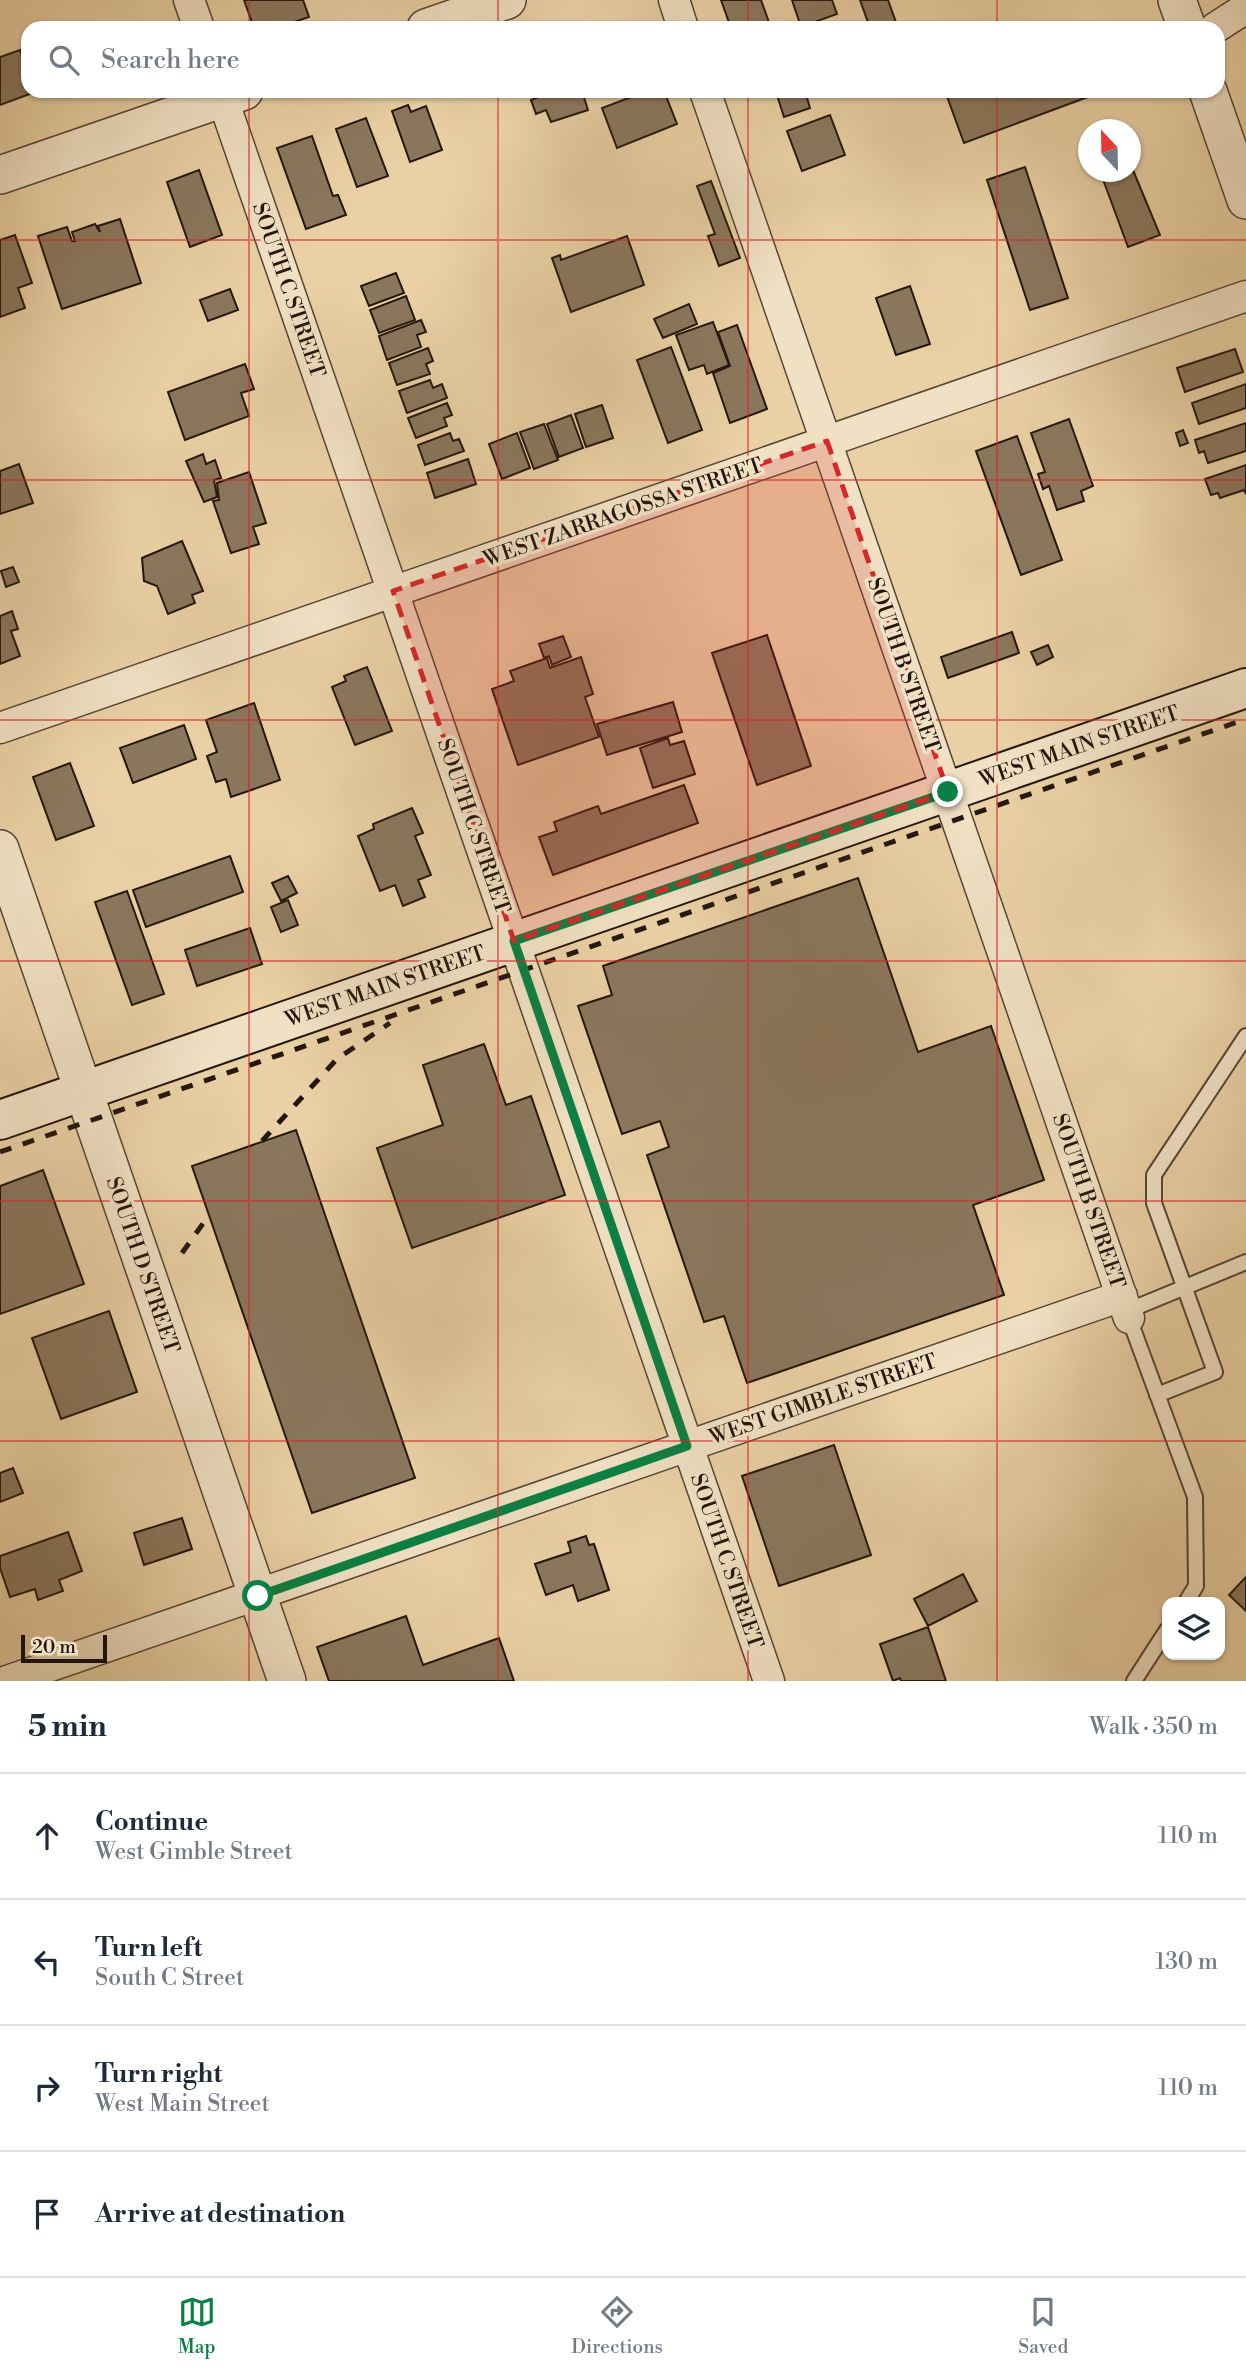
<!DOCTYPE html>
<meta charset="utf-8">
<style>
body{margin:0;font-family:"Libre Bodoni",serif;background:#f6f6f7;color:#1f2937}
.controls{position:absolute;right:21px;bottom:21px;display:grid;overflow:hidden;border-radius:14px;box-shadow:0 2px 5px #0004}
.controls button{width:63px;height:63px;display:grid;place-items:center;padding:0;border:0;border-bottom:2px solid #e0e1e3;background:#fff;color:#1f2937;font:35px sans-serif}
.compass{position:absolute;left:1078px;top:119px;width:63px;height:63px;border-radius:50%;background:#fff;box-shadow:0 2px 5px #0004;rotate:338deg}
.scale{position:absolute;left:21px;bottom:18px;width:86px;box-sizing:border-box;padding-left:7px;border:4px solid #24160e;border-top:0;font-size:19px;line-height:24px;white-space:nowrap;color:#24160e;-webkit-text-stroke:5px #f1e1c4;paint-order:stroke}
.stop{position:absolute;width:21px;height:21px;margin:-16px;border:5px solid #0b8043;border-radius:50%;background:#fff}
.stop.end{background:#0b8043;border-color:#fff;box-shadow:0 2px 7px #0008}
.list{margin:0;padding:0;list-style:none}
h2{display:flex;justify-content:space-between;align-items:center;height:91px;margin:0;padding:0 28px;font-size:30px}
h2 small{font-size:23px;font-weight:400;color:#747a83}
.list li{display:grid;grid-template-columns:46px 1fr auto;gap:21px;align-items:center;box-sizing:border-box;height:126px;padding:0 28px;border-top:2px solid #e0e1e3}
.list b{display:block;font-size:26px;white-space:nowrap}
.list p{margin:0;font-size:23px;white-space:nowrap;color:#747a83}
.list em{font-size:23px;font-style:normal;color:#747a83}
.icon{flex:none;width:38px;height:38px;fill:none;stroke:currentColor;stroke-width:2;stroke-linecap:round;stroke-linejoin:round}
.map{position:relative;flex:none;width:1246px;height:1681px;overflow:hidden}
.search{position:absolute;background:#fff;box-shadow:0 2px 5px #0004;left:21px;right:21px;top:21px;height:77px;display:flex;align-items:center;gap:18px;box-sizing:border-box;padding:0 24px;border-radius:21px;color:#747a83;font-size:26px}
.sheet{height:595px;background:#fff}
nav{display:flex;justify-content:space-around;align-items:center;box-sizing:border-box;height:98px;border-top:2px solid #e0e1e3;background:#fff;font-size:19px;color:#747a83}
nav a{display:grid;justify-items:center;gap:4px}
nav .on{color:#0b8043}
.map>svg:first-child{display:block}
.building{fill:#8b775d;stroke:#24160e;stroke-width:2}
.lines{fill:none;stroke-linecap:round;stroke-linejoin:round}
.service-casing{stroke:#564534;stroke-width:18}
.minor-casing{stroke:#564534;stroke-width:33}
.tertiary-casing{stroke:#564534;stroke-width:40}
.secondary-casing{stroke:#24160e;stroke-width:42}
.service{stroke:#f1e1c4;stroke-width:14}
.minor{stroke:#f1e1c4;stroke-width:30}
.tertiary{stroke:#f1e1c4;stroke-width:37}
.secondary{stroke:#f1e1c4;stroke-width:38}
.rail{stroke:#24160e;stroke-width:5;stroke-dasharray:12 12;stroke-linecap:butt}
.route{stroke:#0b8043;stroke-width:9}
.marked{fill:#d62828;fill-opacity:0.2;stroke:#d62828;stroke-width:5;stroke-dasharray:14 9;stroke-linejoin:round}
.grid{fill:none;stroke:#d62828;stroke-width:2;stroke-opacity:0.55}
.labels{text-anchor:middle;stroke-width:7;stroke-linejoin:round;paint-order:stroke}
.street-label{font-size:21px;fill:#24160e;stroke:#f1e1c4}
</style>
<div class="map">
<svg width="1246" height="1681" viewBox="0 0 1246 1681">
<rect width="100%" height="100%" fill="#ead1a5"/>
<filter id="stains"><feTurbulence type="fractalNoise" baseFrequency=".00286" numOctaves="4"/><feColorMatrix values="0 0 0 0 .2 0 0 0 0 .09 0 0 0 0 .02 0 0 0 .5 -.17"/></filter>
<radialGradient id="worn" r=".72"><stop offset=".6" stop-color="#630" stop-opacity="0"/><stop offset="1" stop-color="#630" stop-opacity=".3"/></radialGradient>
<!-- building -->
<path class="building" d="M244,0H303L309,17L277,28H254Z
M721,0H761L771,28H731Z
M792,0H832L837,14L801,27Z
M860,0H888L898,28H870Z
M20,50L28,72V91L35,92L0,105V57Z
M539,91H582L588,110L551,122L546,110L536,114L531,100L541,96Z
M647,91H664L677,124L617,148L602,108Z
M805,91L810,108L784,117L776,92Z
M945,91H1104L964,143Z
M408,105L411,112L426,106L442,150L410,162L392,111Z
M830,115L845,155L802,171L787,131Z
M366,118L388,176L357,187L336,129Z
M312,136L333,196L338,195L346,215L306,229L277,148Z
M1130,163L1160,235L1128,247L1101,174L1130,172Z
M1025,167L1068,298L1030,310L987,180Z
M199,170L222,235L190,247L167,182Z
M711,181L740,258L719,266L708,236L715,234L697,186Z
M120,219L141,283L62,309L38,236L67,227L72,241H75L72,232L95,224L100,232L98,226Z
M15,235L32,283L18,288L25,308L0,317V240Z
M627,236L644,285L571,312L552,258L560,255L561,260Z
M396,273L404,293L369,306L361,286Z
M910,286L930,344L896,355L876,298Z
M230,289L238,310L208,321L200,300Z
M406,296L415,320L379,333L370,310Z
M689,304L697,324L663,338L654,319Z
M421,320L426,332L417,335L421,347L387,360L379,336Z
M713,322L729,365L707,374L704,365L689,370L676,335Z
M737,325L767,409L730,423L713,373L730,366L718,332Z
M671,347L702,430L668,443L637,360Z
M428,348L433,361L426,364L430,374L397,385L389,363Z
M1235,349L1243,372L1185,392L1177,368Z
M245,364L254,389L241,393L249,416L185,440L168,392Z
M430,380L433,388L442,384L447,398L407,413L399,391Z
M1246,384V408L1199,424L1192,403Z
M447,403L452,415L444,418L447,426L416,438L408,418Z
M602,405L613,438L586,447L575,414Z
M571,415L583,448L559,457L547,424Z
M1069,419L1093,486L1081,491L1084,501L1057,510L1049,486L1043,489L1038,474L1045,472L1031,433Z
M1246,423V451L1208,463L1204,451L1199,453L1195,440Z
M544,424L558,460L534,469L520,432Z
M1183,430L1188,443L1180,446L1176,433Z
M450,433L453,441L459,439L464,451L425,465L418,445Z
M517,433L530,468L502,479L489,444Z
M1017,436L1062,560L1021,575L976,451Z
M203,454L206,464L215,460L221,478L214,480L217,497L204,502L186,461Z
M468,459L476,484L435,498L427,473Z
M19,464L33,503L0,514V471Z
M1246,465V494L1244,490L1220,498L1218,493L1211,495L1205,479Z
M249,472L266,523L253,527L259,544L231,553L213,501L219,500L217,483Z
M182,541L203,591L192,595L195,603L168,614L157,586L144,581L142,558Z
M13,567L19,582L6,587L1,571Z
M12,611L18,629L11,631L20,656L0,664V616Z
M1012,632L1019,653L948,678L941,657Z
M767,635L811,766L757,785L712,653Z
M563,636L571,657L552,665L549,656L544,658L539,644Z
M1048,645L1053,657L1037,665L1031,652Z
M581,657L593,694L585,697L599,737L518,765L492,689L514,681L510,671L547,658L550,668Z
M367,667L392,731L355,745L332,687L346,681L344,676Z
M673,702L682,732L607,755L597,724Z
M254,703L280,780L231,797L226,779L216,782L207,756L217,752L206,720Z
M184,725L196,759L133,783L120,748Z
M668,738L670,745L684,741L695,774L653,788L640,748Z
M70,763L94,826L56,840L33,777Z
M684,785L698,823L553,875L539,837L557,831L554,822L598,806L601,814Z
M412,808L423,833L415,836L431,875L418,880L425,897L403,906L395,885L380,891L358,836L374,829L373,824Z
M230,856L243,892L146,927L133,890Z
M288,876L297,893L281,901L272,883Z
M858,878L918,1052L991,1026L1044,1180L973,1205L1004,1295L747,1383L724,1316L704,1322L647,1155L669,1147L660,1121L622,1134L578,1006L612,995L603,966Z
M127,891L164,994L132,1005L95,902Z
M288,900L298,925L281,932L271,907Z
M250,928L262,964L197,986L185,950Z
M484,1044L506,1105L531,1096L565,1195L412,1248L377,1148L443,1125L423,1065Z
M296,1130L415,1478L312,1513L192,1166Z
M43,1170L84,1284L0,1314V1186Z
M109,1311L137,1392L61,1419L32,1338Z
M834,1445L871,1555L779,1586L742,1476Z
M13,1468L23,1493L0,1502V1473Z
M182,1518L192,1549L144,1565L134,1533Z
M68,1532L82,1571L59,1580L63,1591L38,1600L35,1589L10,1597L0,1568V1556Z
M586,1536L589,1545L594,1544L609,1590L578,1601L573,1585L546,1595L535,1564L571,1552L568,1542Z
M963,1574L977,1601L928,1626L914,1599Z
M1246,1577V1611L1229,1595Z
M406,1616L423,1665L499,1638L514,1681H329L317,1647Z
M928,1627L946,1681H901L900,1678L893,1681L880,1644Z"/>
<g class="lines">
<defs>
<path id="service" d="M1127,1311L1246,1262
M1129,1318L1195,1497L1196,1586L1186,1602
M1157,1395L1215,1372L1154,1203V1175L1246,1036
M1134,1681L1167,1630"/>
<path id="minor" d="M189,0L199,28
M674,0L683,28
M1215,28L1246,8
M220,91L769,1681
M705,91L1129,1318
M0,728L1246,296
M7,1681L1122,1296"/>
<path id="tertiary" d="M1177,0L1187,28
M426,28L507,0
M1208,91L1246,200
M0,175L244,91
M0,849L287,1681"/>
<path id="secondary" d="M0,1120L1246,688"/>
</defs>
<!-- service casing -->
<use href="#service" class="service-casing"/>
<!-- minor casing -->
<use href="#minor" class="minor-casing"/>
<!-- tertiary casing -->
<use href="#tertiary" class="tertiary-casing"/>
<!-- secondary casing -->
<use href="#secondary" class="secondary-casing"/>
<!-- service -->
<use href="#service" class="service"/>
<!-- minor -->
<use href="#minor" class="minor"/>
<!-- tertiary -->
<use href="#tertiary" class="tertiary"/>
<!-- secondary -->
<use href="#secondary" class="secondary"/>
<!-- rail -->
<path class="rail" d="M262,1141L337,1059L390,1023
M0,1152L1246,719
M182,1253L209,1215"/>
</g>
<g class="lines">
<!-- route -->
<path class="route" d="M258,1596L687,1446L514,941L948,792"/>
</g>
<!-- marked area -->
<path class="marked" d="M827,441L948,792L514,941L393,591Z"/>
<!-- grid -->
<path class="grid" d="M249,0V28M498,0V28M748,0V28M997,0V28M249,91V1681M498,91V1681M748,91V1681M997,91V1681M0,240H1246M0,480H1246M0,720H1246M0,961H1246M0,1201H1246M0,1441H1246"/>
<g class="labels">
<!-- street labels -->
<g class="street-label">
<text transform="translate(289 290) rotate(71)" y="7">SOUTH C STREET</text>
<text transform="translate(623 512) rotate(-19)" y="7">WEST ZARRAGOSSA STREET</text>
<text transform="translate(904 665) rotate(71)" y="7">SOUTH B STREET</text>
<text transform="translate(1079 746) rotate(-19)" y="7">WEST MAIN STREET</text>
<text transform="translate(474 826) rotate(71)" y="7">SOUTH C STREET</text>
<text transform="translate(385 986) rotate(-19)" y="7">WEST MAIN STREET</text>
<text transform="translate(1089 1201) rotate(71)" y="7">SOUTH B STREET</text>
<text transform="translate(143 1265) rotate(71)" y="7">SOUTH D STREET</text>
<text transform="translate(823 1399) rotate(-19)" y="7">WEST GIMBLE STREET</text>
<text transform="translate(727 1561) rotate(71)" y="7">SOUTH C STREET</text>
</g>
</g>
<rect width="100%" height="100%" filter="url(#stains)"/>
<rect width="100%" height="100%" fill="url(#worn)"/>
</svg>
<div class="controls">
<button><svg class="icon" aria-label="layers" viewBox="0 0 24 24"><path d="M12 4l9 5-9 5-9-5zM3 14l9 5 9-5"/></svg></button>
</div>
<svg class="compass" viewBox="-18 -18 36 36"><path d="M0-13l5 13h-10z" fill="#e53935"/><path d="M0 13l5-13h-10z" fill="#747a83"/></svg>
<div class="scale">20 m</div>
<div class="stop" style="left:258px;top:1596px"></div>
<div class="stop end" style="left:948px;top:792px"></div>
<div class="search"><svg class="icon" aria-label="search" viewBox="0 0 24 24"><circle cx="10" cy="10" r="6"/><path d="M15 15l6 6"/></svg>Search here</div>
</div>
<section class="sheet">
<h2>5 min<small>Walk · 350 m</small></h2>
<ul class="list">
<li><svg class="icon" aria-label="ahead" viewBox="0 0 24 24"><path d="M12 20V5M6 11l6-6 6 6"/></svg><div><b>Continue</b><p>West Gimble Street</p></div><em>110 m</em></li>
<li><svg class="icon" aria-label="left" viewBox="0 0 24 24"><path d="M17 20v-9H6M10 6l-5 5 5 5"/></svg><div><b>Turn left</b><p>South C Street</p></div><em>130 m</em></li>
<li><svg class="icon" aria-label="right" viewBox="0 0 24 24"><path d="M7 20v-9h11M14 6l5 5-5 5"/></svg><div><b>Turn right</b><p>West Main Street</p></div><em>110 m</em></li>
<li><svg class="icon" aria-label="arrive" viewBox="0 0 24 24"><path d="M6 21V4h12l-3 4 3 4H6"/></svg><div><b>Arrive at destination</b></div></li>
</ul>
</section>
<nav>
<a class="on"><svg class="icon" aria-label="map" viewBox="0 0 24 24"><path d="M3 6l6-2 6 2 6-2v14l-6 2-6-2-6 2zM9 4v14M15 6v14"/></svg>Map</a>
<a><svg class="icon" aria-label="directions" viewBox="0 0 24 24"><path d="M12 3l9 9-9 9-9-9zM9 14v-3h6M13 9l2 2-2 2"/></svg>Directions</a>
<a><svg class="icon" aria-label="saved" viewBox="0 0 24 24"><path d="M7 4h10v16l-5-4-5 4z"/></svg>Saved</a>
</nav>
